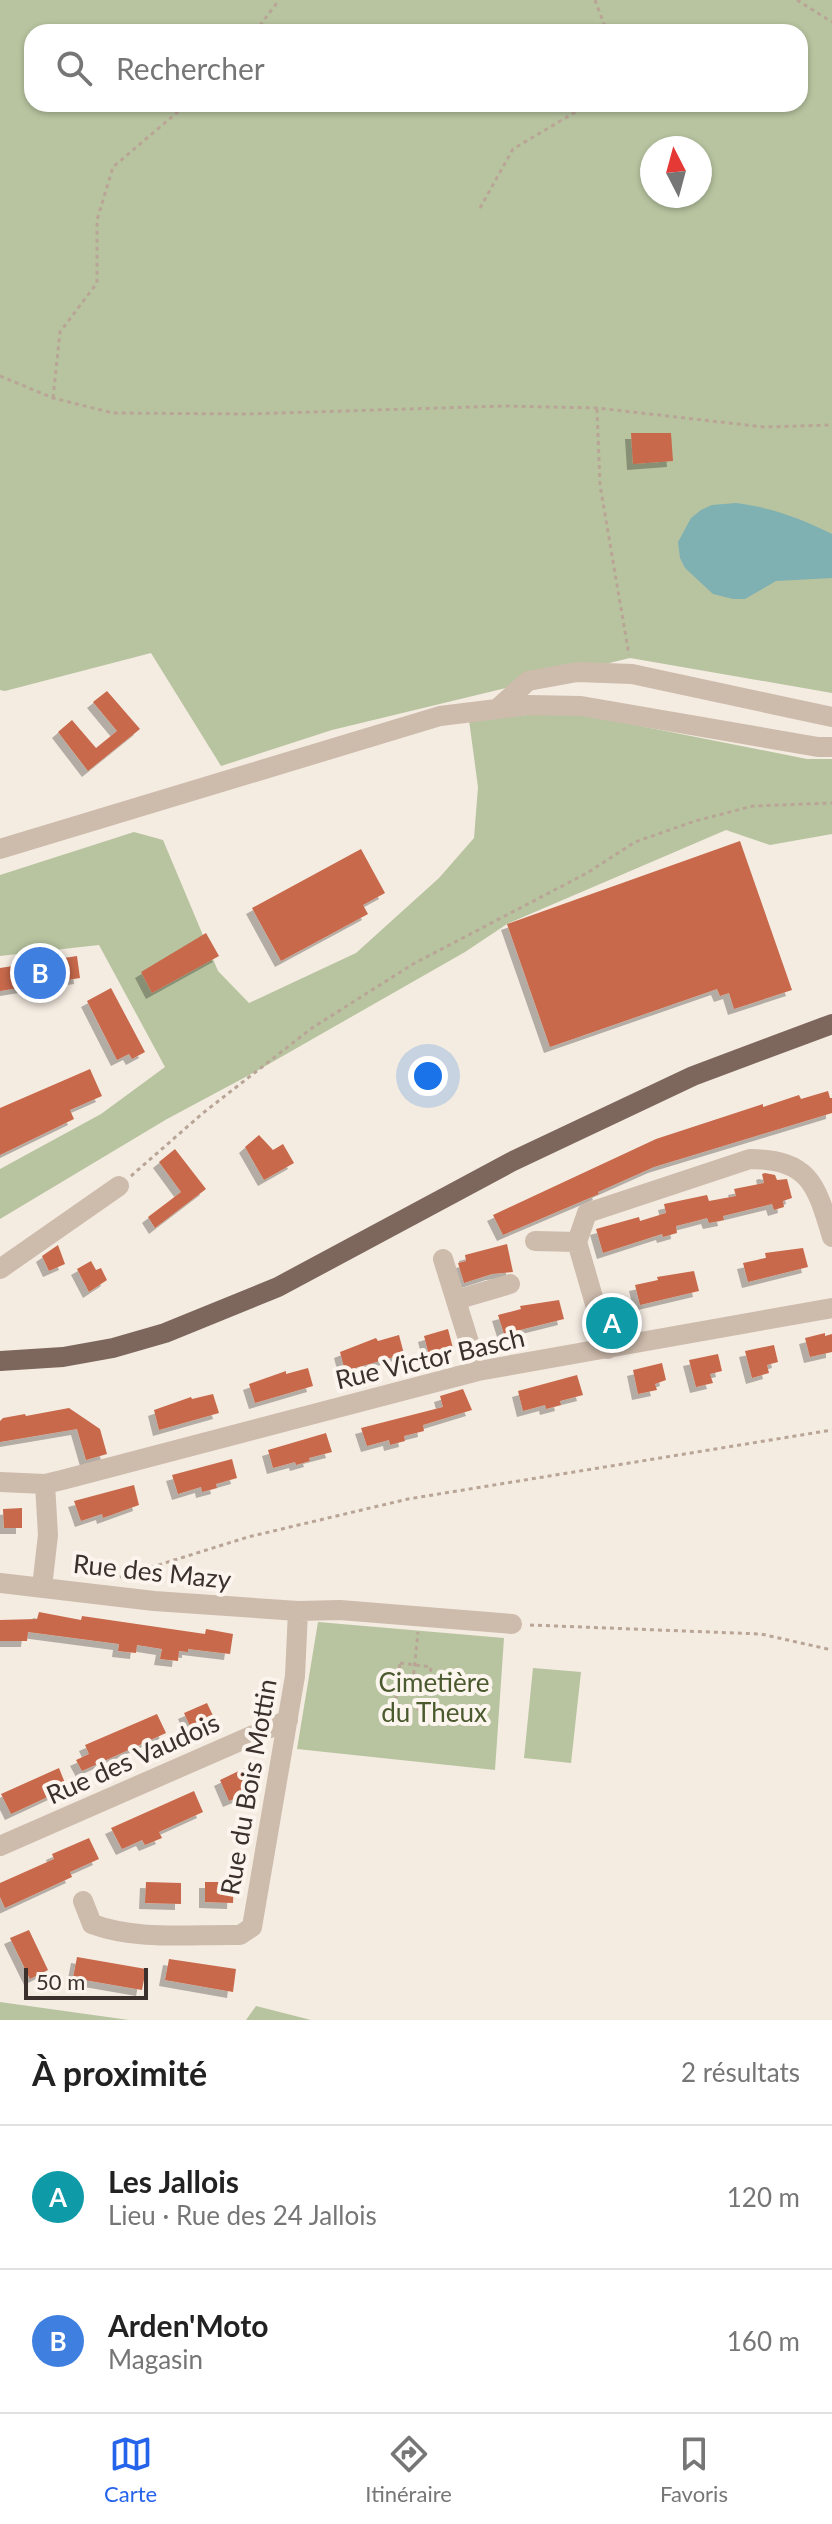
<!DOCTYPE html>
<html lang="fr">
<meta charset="utf-8">
<style>
body{margin:0;font-family:Lato,sans-serif;background:#f2f2f2;color:#222}
.compass{position:absolute;left:640px;top:136px;width:72px;height:72px;border-radius:50%;background:#fff;box-shadow:0 2px 6px #0004;rotate:354deg}
.scale{position:absolute;left:24px;bottom:20px;width:124px;box-sizing:border-box;padding-left:8px;border:4px solid #3b302b;border-top:0;font-size:22px;line-height:28px;white-space:nowrap;color:#3b302b;-webkit-text-stroke:6px #fbf5ee;paint-order:stroke}
.you{position:absolute;left:428px;top:1076px;width:28px;height:28px;margin:-20px;border:6px solid #fff;border-radius:50%;background:#1a73e8;box-shadow:0 0 0 12px #1a73e833}
.badge{display:grid;place-items:center;width:52px;height:52px;border-radius:50%;background:#2563eb;color:#fff;font-size:26px;font-weight:700}
.pin{position:absolute;translate:-50% -50%;border:4px solid #fff;box-shadow:0 2px 8px #0006}
.list{margin:0;padding:0;list-style:none}
h2{display:flex;justify-content:space-between;align-items:center;height:104px;margin:0;padding:0 32px;font-size:34px}
h2 small{font-size:26px;font-weight:400;color:#767676}
.list li{display:grid;grid-template-columns:52px 1fr auto;gap:24px;align-items:center;box-sizing:border-box;height:144px;padding:0 32px;border-top:2px solid #e0e0e0}
.list b{display:block;font-size:30px;white-space:nowrap}
.list p{margin:0;font-size:26px;white-space:nowrap;color:#767676}
.list em{font-size:26px;font-style:normal;color:#767676}
.icon{flex:none;width:44px;height:44px;fill:none;stroke:currentColor;stroke-width:2;stroke-linecap:round;stroke-linejoin:round}
.map{position:relative;flex:none;width:832px;height:2020px;overflow:hidden}
.search{position:absolute;background:#fff;box-shadow:0 2px 6px #0004;left:24px;right:24px;top:24px;height:88px;display:flex;align-items:center;gap:20px;box-sizing:border-box;padding:0 28px;border-radius:24px;color:#767676;font-size:30px}
.sheet{height:392px;background:#fff}
nav{display:flex;justify-content:space-around;align-items:center;box-sizing:border-box;height:112px;border-top:2px solid #e0e0e0;background:#fff;font-size:22px;color:#767676}
nav a{display:grid;justify-items:center;gap:4px}
nav .on{color:#2563eb}
.map>svg:first-child{display:block}
.green{fill:#b8c4a0;fill-rule:evenodd}
.water{fill:#7fb0b2}
.building{fill:#c8694b;filter:url(#shadow)}
.lines{fill:none;stroke-linecap:round;stroke-linejoin:round}
.path{stroke:#b9a596;stroke-width:3;stroke-dasharray:4 4;stroke-linecap:butt}
.minor{stroke:#cdbbac;stroke-width:20}
.major{stroke:#7d675c;stroke-width:20}
.labels{text-anchor:middle;stroke-width:8;stroke-linejoin:round;paint-order:stroke}
.street-label{font-size:26px;fill:#3b302b;stroke:#fbf5ee}
.park-label{font-size:26px;fill:#4a5a2e;stroke:#fbf5ee}
</style>
<div class="map">
<svg width="832" height="2020" viewBox="0 0 832 2020">
<defs>
<filter id="shadow"><feDropShadow dx="-6" dy="6" stdDeviation="0" flood-color="#0004"/></filter>
</defs>
<rect width="100%" height="100%" fill="#f4ebe1"/>
<!-- green -->
<path class="green" d="M0,0H832V693L630,658L332,730L221,766L151,653L5,691L0,690ZM32,32H800V104H32ZM652,148H700V196H652Z
M527,715H585L807,759H832V834L770,845L726,830L507,924L465,952L253,1073L167,1119L0,1219V1169L101,1114L165,1067L99,945L0,956V875L134,832L163,840L218,971L249,1003L356,953L439,878L474,838L478,787L469,720Z
M318,1622L504,1638L495,1770L297,1749Z
M533,1668L581,1672L571,1763L524,1758Z
M0,2002L129,2020H0Z
M256,2006L311,2020H246Z"/>
<!-- water -->
<path class="water" d="M736,503C770,507 802,519 832,534V578L776,581L745,599H733L713,594L685,568L680,558L678,542L691,518L701,510L712,505Z"/>
<!-- building -->
<path class="building" d="M631,433H671L673,461L633,464Z
M107,691L140,729L88,771L58,732L72,720L96,748L117,731L93,702Z
M740,841L792,990L734,1009L729,993L720,996L717,989L550,1047L507,924Z
M361,849L385,893L363,905L368,914L281,961L252,908Z
M206,933L219,956L152,993L141,972Z
M77,956L80,978L0,991V968Z
M111,988L145,1052L132,1059L129,1054L117,1060L87,1001Z
M90,1069L102,1096L70,1110L74,1119L0,1155V1108Z
M828,1091L830,1098H832V1113L654,1167L598,1192L599,1194L503,1235L493,1215L656,1139L763,1104V1107L799,1095L801,1099Z
M259,1135L273,1150L283,1144L294,1163L264,1180L245,1147Z
M175,1149L206,1189L155,1228L148,1217L181,1192L159,1162Z
M765,1173L775,1175L777,1180L787,1179L792,1198L783,1201L784,1207L774,1210L772,1204L723,1216L724,1220L709,1223L707,1218L692,1222L676,1226L677,1233L663,1237L662,1234L603,1253L596,1229L639,1217L640,1221L666,1213L664,1204L707,1195L709,1201L736,1196L734,1189L764,1183L762,1174Z
M507,1244L513,1272L492,1274L464,1283L458,1263L466,1261L465,1255Z
M58,1245L65,1264L49,1271L42,1256Z
M803,1248L808,1267L748,1282L743,1263L766,1258L765,1253Z
M91,1261L96,1270L101,1268L107,1280L89,1292L77,1269Z
M694,1271L699,1291L640,1305L635,1285L658,1280L657,1277Z
M559,1300L564,1319L504,1334L498,1315L521,1309L520,1306Z
M448,1329L454,1352L430,1359L424,1336Z
M825,1333V1336L832,1334V1352L810,1357L805,1338Z
M399,1335L404,1354L345,1371L340,1352L376,1338L378,1341Z
M774,1345L778,1362L767,1365L769,1373L752,1378L745,1351Z
M718,1354L722,1371L710,1374L713,1383L696,1387L689,1360Z
M662,1363L666,1380L655,1384L657,1390L638,1394L633,1370Z
M308,1368L313,1386L255,1403L249,1384L286,1371V1374Z
M577,1375L583,1395L560,1401L561,1405L546,1409L545,1405L523,1411L518,1391Z
M463,1389L472,1410L423,1425L424,1431L404,1436L405,1441L390,1445L389,1440L367,1446L361,1428L443,1407L440,1396Z
M213,1394L219,1413L159,1430L154,1410L191,1397L192,1399Z
M69,1408L100,1429L107,1454L86,1460L77,1429L0,1442V1421L3,1418L25,1414L26,1416Z
M326,1433L332,1452L309,1458L310,1461L296,1465L295,1462L273,1468L268,1450Z
M232,1459L237,1478L216,1484L217,1488L202,1492L201,1487L178,1494L172,1475Z
M134,1485L139,1505L103,1518L102,1514L81,1521L74,1501Z
M22,1508V1528H4L3,1509Z
M39,1612L81,1620L82,1616L205,1634L206,1629L233,1634L230,1654L188,1649V1652L179,1651L178,1661L160,1659L162,1649L137,1645L136,1653L118,1651L119,1644L28,1632L27,1641H0V1620L37,1619Z
M207,1703L216,1722L193,1733L184,1713Z
M157,1714L166,1733L82,1771L76,1760L89,1754L85,1745Z
M59,1768L67,1788L11,1814L1,1794Z
M245,1768L255,1790L229,1801L220,1780Z
M194,1791L203,1812L159,1832L162,1838L145,1845L142,1840L122,1849L111,1828Z
M89,1838L99,1859L70,1872L72,1877L5,1908L0,1897V1883L54,1859L52,1854Z
M146,1882L181,1883V1904L145,1903Z
M205,1882H234L233,1903L205,1902Z
M29,1930L48,1970L30,1979L10,1938Z
M77,1957L146,1969L142,1990L73,1978Z
M169,1959L236,1969L233,1992L165,1980Z"/>
<g class="lines">
<!-- path -->
<path class="path" d="M595,0L607,32
M797,0L832,22
M255,32L279,0
M480,208L513,149L589,104
M0,376L53,398L113,413L248,414L504,406L597,408L764,427L832,425
M53,398L60,332L97,283V220L113,167L187,104
M597,409L600,485L629,655
M131,1176L203,1113L312,1028L413,964L587,873L635,842L695,821L753,806L832,803
M120,1577L248,1537L408,1499L832,1430
M530,1625L761,1634L832,1650
M400,1663L431,1667L426,1710L395,1706Z
M412,1690L418,1632"/>
<!-- minor -->
<path class="minor" d="M497,709L528,681L577,672L632,674L832,717
M0,849L440,716L497,709L528,705L581,706L818,747H832
M535,1241L577,1242
M443,1259L478,1371
M0,1269L119,1186
M456,1300L510,1284
M608,1349L577,1242L587,1213L750,1159C810,1160 816,1184 832,1237
M0,1482L45,1484L62,1480L478,1371L832,1308
M0,1583L154,1601L298,1611L340,1610L512,1624
M42,1587L48,1535L45,1484
M0,1846L288,1720
M83,1901L92,1924C138,1941 191,1934 240,1935L252,1927L295,1676L298,1611"/>
<!-- major -->
<path class="major" d="M0,1361L63,1357L113,1348L165,1333L278,1287L511,1162L693,1076L832,1024"/>
</g>
<g class="labels">
<!-- street labels -->
<g class="street-label">
<text transform="translate(430 1359) rotate(-13)" y="9">Rue Victor Basch</text>
<text transform="translate(152 1572) rotate(6)" y="9">Rue des Mazy</text>
<text transform="translate(133 1759) rotate(-24)" y="9">Rue des Vaudois</text>
<text transform="translate(249 1787) rotate(-80)" y="9">Rue du Bois Mottin</text>
</g>
<!-- park labels -->
<g class="park-label">
<text x="434" y="1692">Cimetière<tspan x="434" dy="30">du Theux</tspan></text>
</g>
</g>
</svg>
<svg class="compass" viewBox="-18 -18 36 36"><path d="M0-13l5 13h-10z" fill="#e53935"/><path d="M0 13l5-13h-10z" fill="#767676"/></svg>
<div class="scale">50 m</div>
<div class="you"></div>
<div class="pin badge" style="left:612px;top:1323px;background:#0f9aa8">A</div>
<div class="pin badge" style="left:40px;top:973px;background:#3f7fe0">B</div>
<div class="search"><svg class="icon" aria-label="search" viewBox="0 0 24 24"><circle cx="10" cy="10" r="6"/><path d="M15 15l6 6"/></svg>Rechercher</div>
</div>
<section class="sheet">
<h2>À proximité<small>2 résultats</small></h2>
<ul class="list">
<li><span class="badge" style="background:#0f9aa8">A</span><div><b>Les Jallois</b><p>Lieu · Rue des 24 Jallois</p></div><em>120 m</em></li>
<li><span class="badge" style="background:#3f7fe0">B</span><div><b>Arden'Moto</b><p>Magasin</p></div><em>160 m</em></li>
</ul>
</section>
<nav>
<a class="on"><svg class="icon" aria-label="map" viewBox="0 0 24 24"><path d="M3 6l6-2 6 2 6-2v14l-6 2-6-2-6 2zM9 4v14M15 6v14"/></svg>Carte</a>
<a><svg class="icon" aria-label="directions" viewBox="0 0 24 24"><path d="M12 3l9 9-9 9-9-9zM9 14v-3h6M13 9l2 2-2 2"/></svg>Itinéraire</a>
<a><svg class="icon" aria-label="saved" viewBox="0 0 24 24"><path d="M7 4h10v16l-5-4-5 4z"/></svg>Favoris</a>
</nav>
